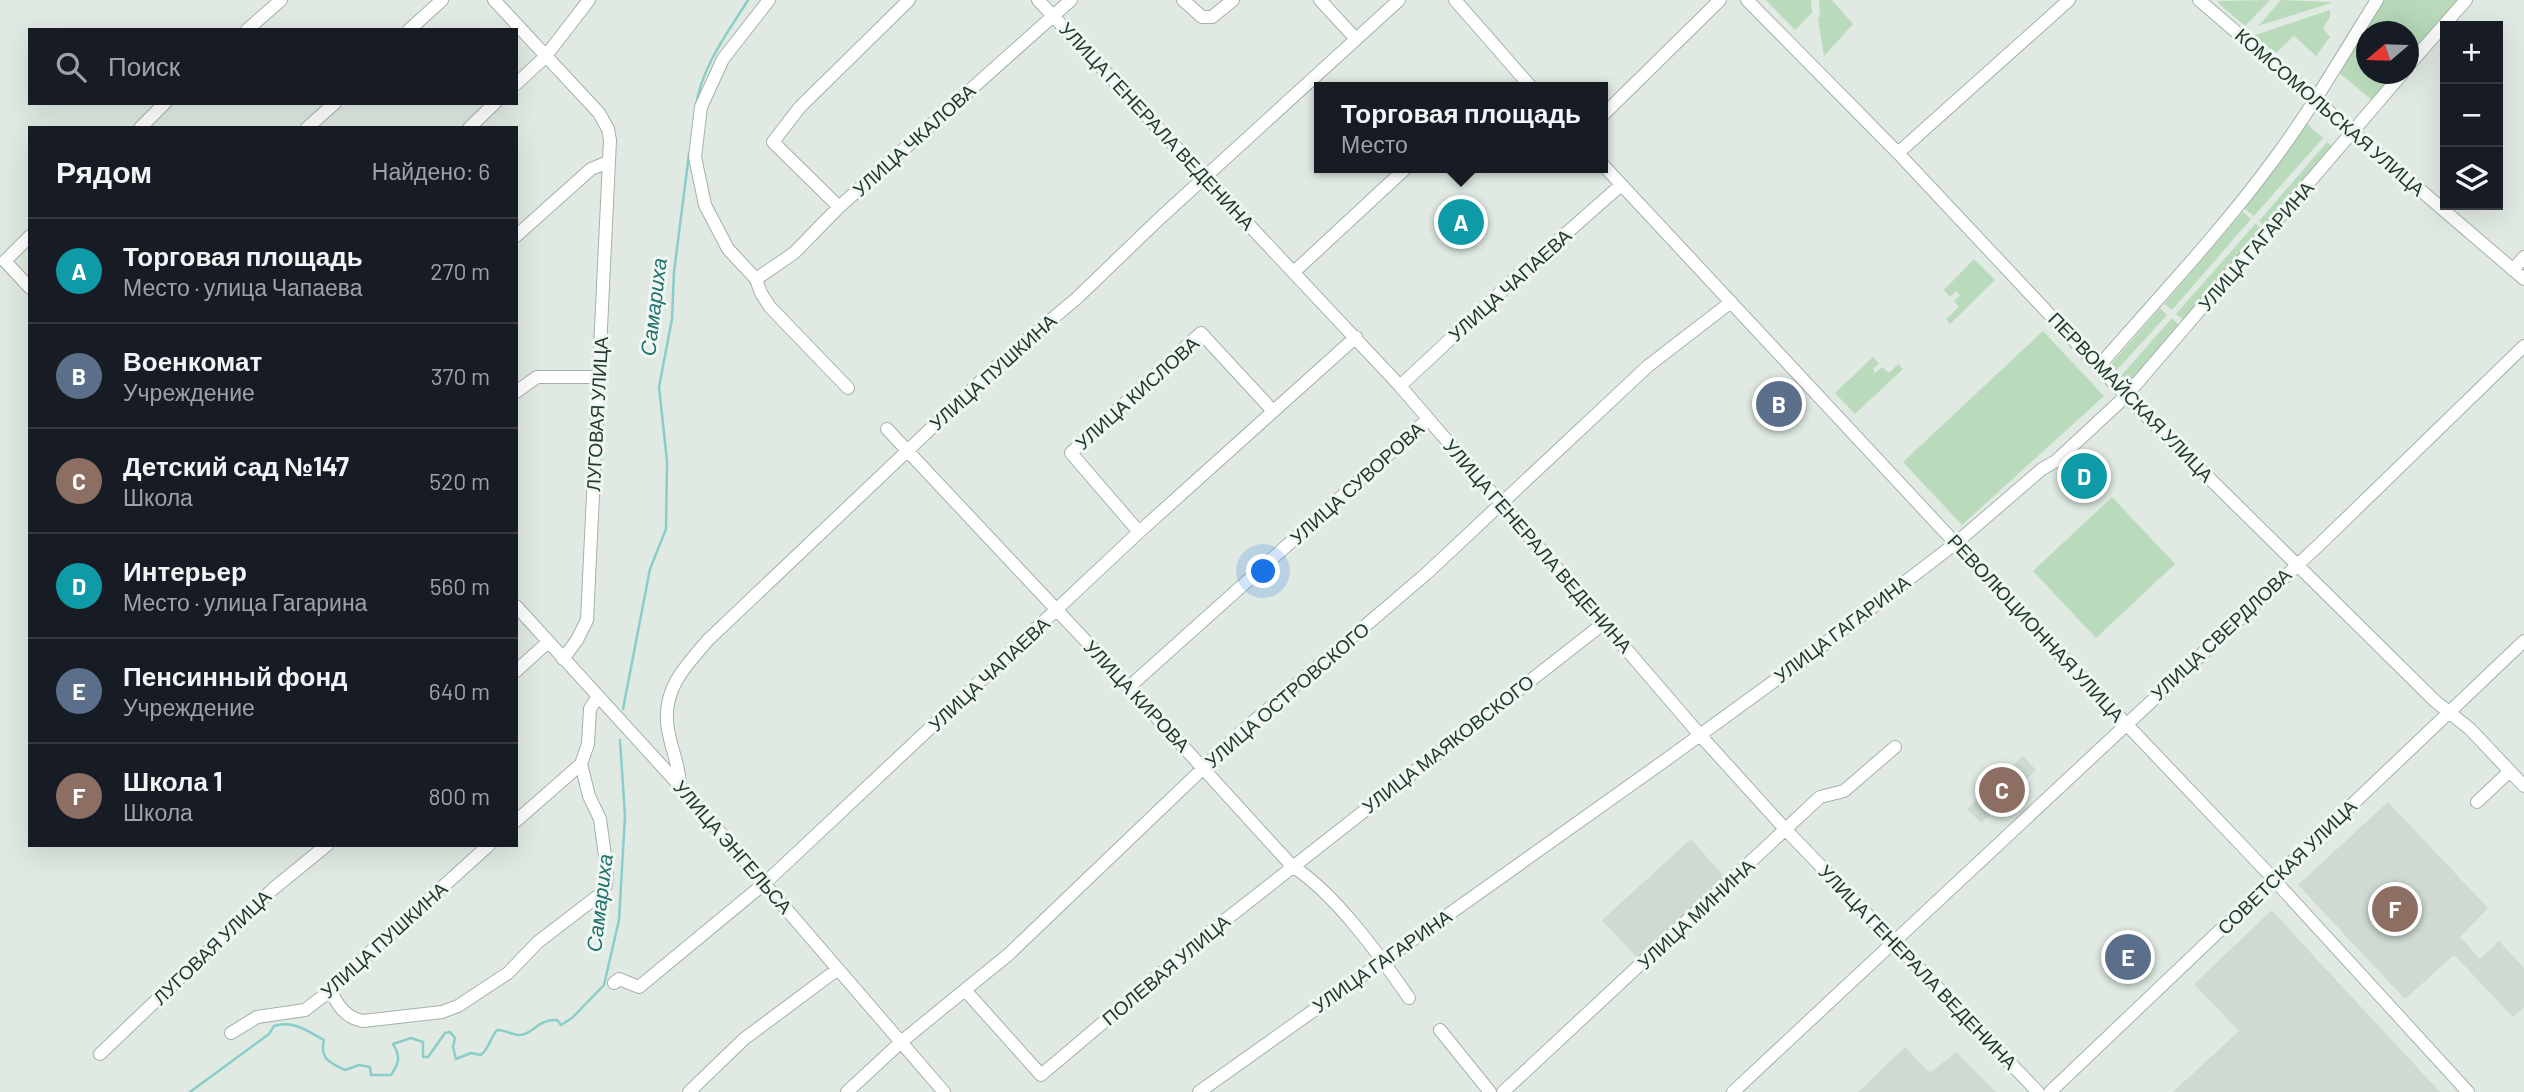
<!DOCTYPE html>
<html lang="ru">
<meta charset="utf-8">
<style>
body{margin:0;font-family:Barlow,sans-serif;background:#242831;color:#f1f3f6}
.controls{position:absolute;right:21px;top:21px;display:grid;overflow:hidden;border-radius:0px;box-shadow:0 7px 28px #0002}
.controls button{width:63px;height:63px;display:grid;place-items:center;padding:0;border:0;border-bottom:2px solid #363941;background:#171b24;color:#f1f3f6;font:35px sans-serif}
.compass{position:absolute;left:2356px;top:21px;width:63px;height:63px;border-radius:50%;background:#171b24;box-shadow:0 7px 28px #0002;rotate:251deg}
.you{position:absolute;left:1264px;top:572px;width:24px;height:24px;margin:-18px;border:5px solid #fff;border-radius:50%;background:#1a73e8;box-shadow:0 0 0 10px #1a73e833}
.badge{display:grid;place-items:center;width:46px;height:46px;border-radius:50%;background:#eb615d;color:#fff;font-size:23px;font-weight:700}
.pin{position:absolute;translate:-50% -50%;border:4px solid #fff;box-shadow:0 2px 7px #0006}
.popup{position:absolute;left:1314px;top:82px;width:294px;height:91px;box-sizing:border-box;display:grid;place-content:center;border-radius:0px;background:#171b24;filter:drop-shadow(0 2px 5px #0005);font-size:23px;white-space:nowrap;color:#9ea1a6}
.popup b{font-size:26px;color:#f1f3f6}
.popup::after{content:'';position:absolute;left:50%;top:100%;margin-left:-14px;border:14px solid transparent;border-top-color:#171b24}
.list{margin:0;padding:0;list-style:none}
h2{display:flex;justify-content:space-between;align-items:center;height:91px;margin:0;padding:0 28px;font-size:30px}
h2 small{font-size:23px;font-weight:400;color:#9ea1a6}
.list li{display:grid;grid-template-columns:46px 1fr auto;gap:21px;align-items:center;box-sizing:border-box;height:105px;padding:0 28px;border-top:2px solid #363941}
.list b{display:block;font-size:26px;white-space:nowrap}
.list p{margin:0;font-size:23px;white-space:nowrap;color:#9ea1a6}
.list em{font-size:23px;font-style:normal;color:#9ea1a6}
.icon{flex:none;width:38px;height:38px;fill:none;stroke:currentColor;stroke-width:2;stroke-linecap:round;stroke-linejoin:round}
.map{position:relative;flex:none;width:2524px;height:1092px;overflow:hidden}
.search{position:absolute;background:#171b24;box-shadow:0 7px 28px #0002;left:28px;top:28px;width:490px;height:77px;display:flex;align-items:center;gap:18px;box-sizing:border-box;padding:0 24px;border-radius:0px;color:#9ea1a6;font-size:26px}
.panel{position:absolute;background:#171b24;box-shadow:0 7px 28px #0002;left:28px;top:126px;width:490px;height:721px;border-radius:0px}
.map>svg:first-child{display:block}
.built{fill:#cedad2}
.green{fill:#b9dbbb}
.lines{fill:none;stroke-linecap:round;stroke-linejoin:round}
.stream{stroke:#8acdc9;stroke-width:2.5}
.minor-casing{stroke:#a3b2a9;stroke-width:14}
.minor{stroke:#fff;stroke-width:12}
.labels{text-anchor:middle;stroke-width:6;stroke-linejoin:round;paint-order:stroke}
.street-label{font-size:19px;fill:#213a2e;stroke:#f0f7f2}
.water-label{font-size:21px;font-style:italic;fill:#1f726e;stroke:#f0f7f2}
</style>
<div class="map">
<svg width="2524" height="1092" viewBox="0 0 2524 1092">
<rect width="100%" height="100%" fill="#e0eae3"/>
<!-- built -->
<path class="built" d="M2023,756L2036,770L1981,823L1967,809Z
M2388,802L2488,908L2460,937L2480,959L2499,941L2524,968V1007L2513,1017L2454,955L2405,999L2298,885Z
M1691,839L1727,880L1639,960L1602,920Z
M2272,910L2297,938L2440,1092H2173L2239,1031L2194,984Z
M1905,1047L1930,1073L1956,1052L1996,1092H1858Z"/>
<!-- green -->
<path class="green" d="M1766,0H1811L1812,13L1795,30Z
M1819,0H1832L1853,24L1824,56L1818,19L1820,16Z
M2270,0L2245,26L2219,4L2218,1Z
M2281,0L2330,2L2331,3L2258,26Z
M2382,0H2460L2409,59L2408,32H2366V74H2396L2372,100L2338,72Z
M2330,10V17L2323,28L2330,37L2316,56L2294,36L2276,53L2255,37V35Z
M2307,124L2323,138L2254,216L2245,209Z
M2327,142L2334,148L2266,227L2259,221Z
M2243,212L2251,219L2172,310L2164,304Z
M2256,223L2262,230L2184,320L2176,314Z
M1974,259L1995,280L1950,324L1946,319L1959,307L1954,301L1960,295L1956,291L1950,297L1944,290Z
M2160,308L2167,315L2116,371L2112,366V363Z
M2172,318L2180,326L2132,380H2125L2121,376Z
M2043,331L2104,396L1962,525L1903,462Z
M1873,357L1879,363L1873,369L1875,373L1882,367L1889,373L1898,364L1903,369L1855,414L1835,393Z
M2112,497L2175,564L2096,638L2033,571Z"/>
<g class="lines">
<!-- stream -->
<path class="stream" d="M696,106C701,68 728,32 748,0
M623,709L650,569L666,529L667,461L659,387L672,319L674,272L689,154
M190,1092L269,1034L274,1026C294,1020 307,1031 324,1040C319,1058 330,1063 345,1070L359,1065L370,1067L371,1075H391C399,1063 401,1057 393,1044L411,1038L423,1042V1057H428L445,1033L450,1032L455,1038L453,1047L456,1059L471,1053L481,1055C490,1047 490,1038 497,1030C508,1030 513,1036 520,1035C534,1034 537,1019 557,1020L561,1025L572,1018L604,985L619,920L625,816L620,740"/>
<defs>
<path id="minor" d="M494,0L599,113L608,129L610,140L587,620L577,640L563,659
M769,0L723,59L701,107L695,157L705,205L728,249L756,279L761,293L770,307L848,388
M1038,0L1400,386L1700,735L1786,830L2038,1092
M1183,0L1202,17H1212L1233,0
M1320,0L1356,39
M1455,0L1531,87
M1747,0L1898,153L2126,396L2435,701L2470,729L2524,786
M2199,0L2524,279
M247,30L281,0
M409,30L442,0
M2408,66L2466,0
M516,84L545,57L589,0
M1603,115L1720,0
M140,128L165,103
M307,128L335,103
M469,128L495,103
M1898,153L2069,0
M1603,165L2013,605L2267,872L2468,1092
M839,207L773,142L800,107L909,0
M30,236L5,261L30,288
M516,236L591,169L608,162
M2513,270L2524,257
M1295,271L1406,168
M756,279L794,253L839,207L1071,0
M2099,366C2157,299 2219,234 2272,162C2311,110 2343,54 2377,0
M1400,386L1519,275L1621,185
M516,392L537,377H599
M887,429L1129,687L1292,866C1335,893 1380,956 1409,998
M1139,532L1071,453L1201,333L1273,411
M516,606L680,786L944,1092
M516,671L548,642
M1129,687L1428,419
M680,786C680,764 668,743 667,721C665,685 687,665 708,640L1001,362L1077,298L1159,219L1399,0
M2477,802L2510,771
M516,821L581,764L588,744L590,709L598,696
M614,983L619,979L639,987L765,883L1139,532L1356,337
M331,990C337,1006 346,1018 363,1021L442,1012L458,1006L508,973L538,942L603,892L606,885L607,871L600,819L589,796L581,764
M965,990L1041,1075L1215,928L1604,623
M1440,1030L1490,1092
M231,1033L257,1017L305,1010L331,990L337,982L489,845
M100,1054L273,889L327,845
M689,1092L744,1039L838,969
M847,1092L901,1042L1009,954L1240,733L1427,573L1648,366L1731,302
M1199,1092L1667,759L1806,658L1956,543L2042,469L2056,461L2126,396L2402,74
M1503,1092L1820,797L1844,791L1895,747
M1733,1092L2321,543L2524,346
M2050,1092L2524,641"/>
</defs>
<!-- minor casing -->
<use href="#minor" class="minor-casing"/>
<!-- minor -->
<use href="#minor" class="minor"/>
</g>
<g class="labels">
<!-- street labels -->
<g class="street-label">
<text transform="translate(2330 112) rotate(41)" y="7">КОМСОМОЛЬСКАЯ УЛИЦА</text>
<text transform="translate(1157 126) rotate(47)" y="7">УЛИЦА ГЕНЕРАЛА ВЕДЕНИНА</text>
<text transform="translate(914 140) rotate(-42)" y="7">УЛИЦА ЧКАЛОВА</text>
<text transform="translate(2256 246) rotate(-49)" y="7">УЛИЦА ГАГАРИНА</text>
<text transform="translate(1510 285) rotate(-42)" y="7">УЛИЦА ЧАПАЕВА</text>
<text transform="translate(993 372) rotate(-42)" y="7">УЛИЦА ПУШКИНА</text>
<text transform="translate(1137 393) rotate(-42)" y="7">УЛИЦА КИСЛОВА</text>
<text transform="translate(2131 397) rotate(46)" y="7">ПЕРВОМАЙСКАЯ УЛИЦА</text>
<text transform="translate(597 414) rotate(-87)" y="7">ЛУГОВАЯ УЛИЦА</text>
<text transform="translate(1357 483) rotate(-42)" y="7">УЛИЦА СУВОРОВА</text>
<text transform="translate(1538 546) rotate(49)" y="7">УЛИЦА ГЕНЕРАЛА ВЕДЕНИНА</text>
<text transform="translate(2036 628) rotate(47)" y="7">РЕВОЛЮЦИОННАЯ УЛИЦА</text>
<text transform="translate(1842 629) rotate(-37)" y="7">УЛИЦА ГАГАРИНА</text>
<text transform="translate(2221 634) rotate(-43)" y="7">УЛИЦА СВЕРДЛОВА</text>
<text transform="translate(989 674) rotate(-43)" y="7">УЛИЦА ЧАПАЕВА</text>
<text transform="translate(1287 695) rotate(-41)" y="7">УЛИЦА ОСТРОВСКОГО</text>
<text transform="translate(1137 696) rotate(47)" y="7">УЛИЦА КИРОВА</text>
<text transform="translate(1448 744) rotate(-38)" y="7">УЛИЦА МАЯКОВСКОГО</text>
<text transform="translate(733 847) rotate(49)" y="7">УЛИЦА ЭНГЕЛЬСА</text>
<text transform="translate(2287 867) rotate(-44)" y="7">СОВЕТСКАЯ УЛИЦА</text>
<text transform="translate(1696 914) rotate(-43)" y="7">УЛИЦА МИНИНА</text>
<text transform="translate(384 940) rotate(-42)" y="7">УЛИЦА ПУШКИНА</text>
<text transform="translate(212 947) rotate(-44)" y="7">ЛУГОВАЯ УЛИЦА</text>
<text transform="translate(1382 961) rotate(-35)" y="7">УЛИЦА ГАГАРИНА</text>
<text transform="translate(1918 967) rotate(46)" y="7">УЛИЦА ГЕНЕРАЛА ВЕДЕНИНА</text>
<text transform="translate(1166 970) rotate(-40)" y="7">ПОЛЕВАЯ УЛИЦА</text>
</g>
<!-- water labels -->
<g class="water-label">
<text transform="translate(654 307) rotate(-83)" y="7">Самариха</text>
<text transform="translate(600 903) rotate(-83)" y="7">Самариха</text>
</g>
</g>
</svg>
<div class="controls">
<button>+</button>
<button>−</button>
<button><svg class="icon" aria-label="layers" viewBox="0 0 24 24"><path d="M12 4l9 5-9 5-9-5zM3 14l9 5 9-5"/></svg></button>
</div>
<svg class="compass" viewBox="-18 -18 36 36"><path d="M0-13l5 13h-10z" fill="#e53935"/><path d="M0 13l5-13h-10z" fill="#9ea1a6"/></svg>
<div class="you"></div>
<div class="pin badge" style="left:1461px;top:222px;background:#0f9aa8">A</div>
<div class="popup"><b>Торговая площадь</b>Место</div>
<div class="pin badge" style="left:1779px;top:404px;background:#5c6f8a">B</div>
<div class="pin badge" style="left:2002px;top:790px;background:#8d6e63">C</div>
<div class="pin badge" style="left:2084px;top:476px;background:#0f9aa8">D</div>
<div class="pin badge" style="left:2128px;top:957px;background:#5c6f8a">E</div>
<div class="pin badge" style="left:2395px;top:909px;background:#8d6e63">F</div>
<div class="search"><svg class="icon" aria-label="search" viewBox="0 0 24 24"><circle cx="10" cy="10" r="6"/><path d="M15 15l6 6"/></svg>Поиск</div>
<section class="panel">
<h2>Рядом<small>Найдено: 6</small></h2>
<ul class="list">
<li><span class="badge" style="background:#0f9aa8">A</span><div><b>Торговая площадь</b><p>Место · улица Чапаева</p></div><em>270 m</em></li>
<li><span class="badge" style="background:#5c6f8a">B</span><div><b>Военкомат</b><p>Учреждение</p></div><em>370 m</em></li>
<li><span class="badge" style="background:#8d6e63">C</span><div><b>Детский сад №147</b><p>Школа</p></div><em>520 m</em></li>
<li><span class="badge" style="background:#0f9aa8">D</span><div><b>Интерьер</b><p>Место · улица Гагарина</p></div><em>560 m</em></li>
<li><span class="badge" style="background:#5c6f8a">E</span><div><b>Пенсинный фонд</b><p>Учреждение</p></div><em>640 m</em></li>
<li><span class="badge" style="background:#8d6e63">F</span><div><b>Школа 1</b><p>Школа</p></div><em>800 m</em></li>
</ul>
</section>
</div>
